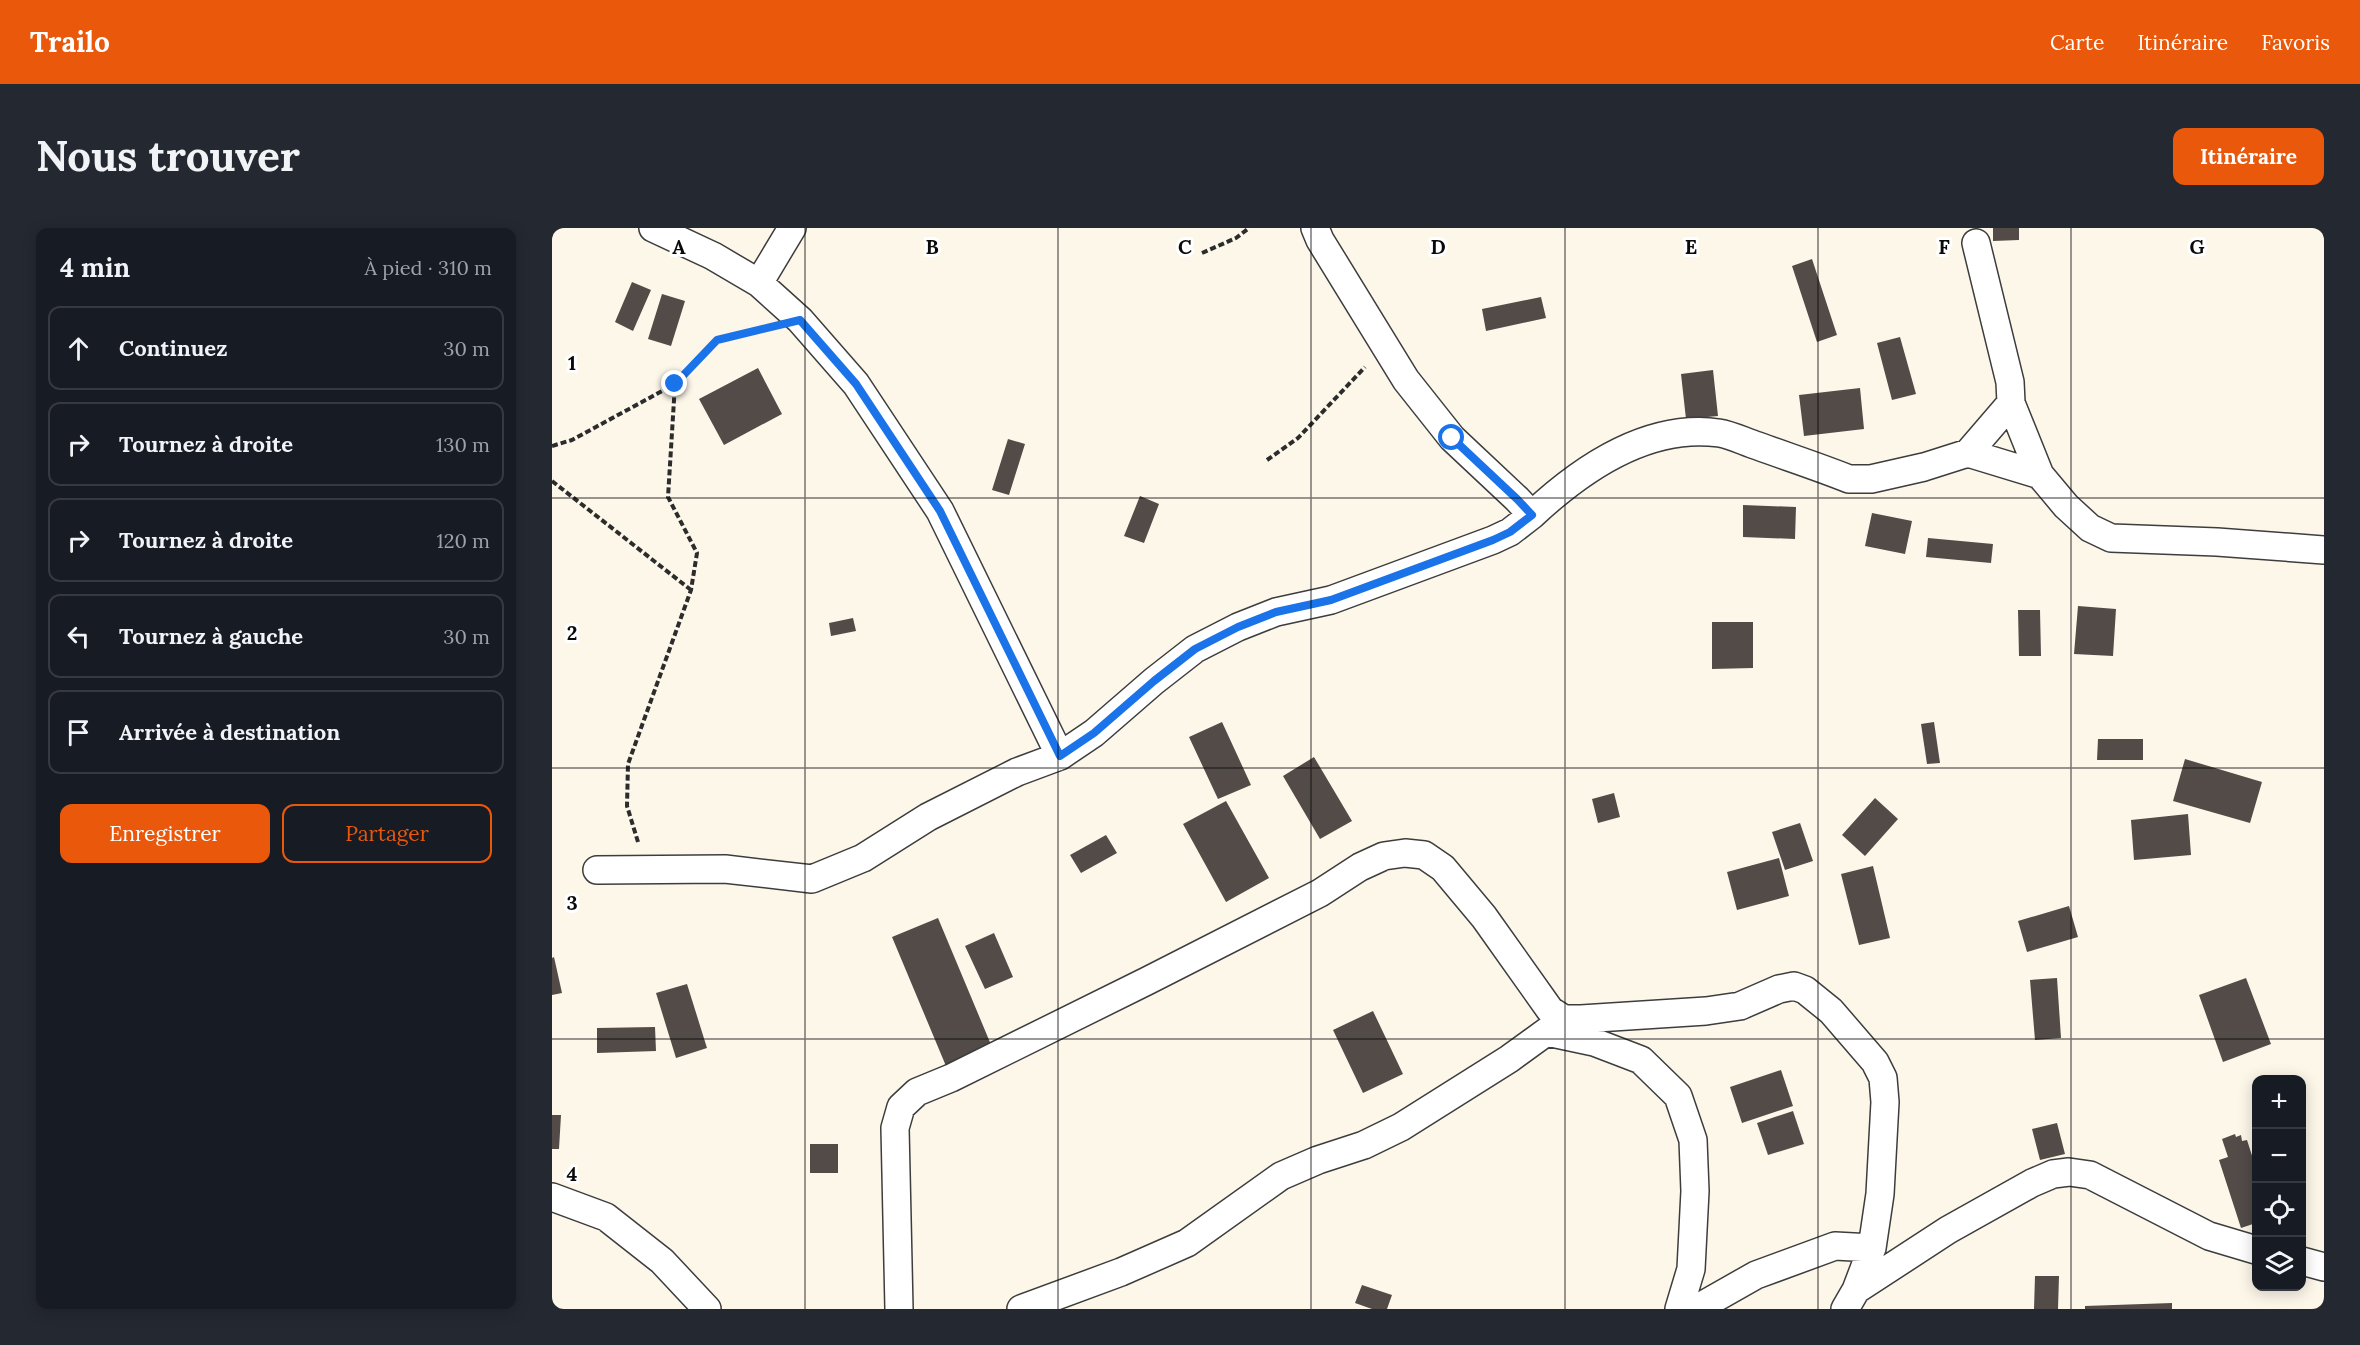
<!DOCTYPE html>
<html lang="fr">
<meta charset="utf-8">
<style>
body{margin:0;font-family:Lora,serif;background:#242831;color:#f1f3f6}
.controls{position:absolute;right:18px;bottom:18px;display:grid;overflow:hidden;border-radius:12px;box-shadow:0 3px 15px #0003}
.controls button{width:54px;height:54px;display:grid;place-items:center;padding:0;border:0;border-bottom:2px solid #363941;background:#171b24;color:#f1f3f6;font:30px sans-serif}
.stop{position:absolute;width:18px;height:18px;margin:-14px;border:4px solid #1a73e8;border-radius:50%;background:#fff}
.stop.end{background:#1a73e8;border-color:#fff;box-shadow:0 2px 6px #0008}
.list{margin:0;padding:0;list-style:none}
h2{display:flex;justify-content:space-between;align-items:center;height:78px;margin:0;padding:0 24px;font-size:26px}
h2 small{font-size:20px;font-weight:400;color:#9ea1a6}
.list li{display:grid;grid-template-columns:39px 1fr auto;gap:18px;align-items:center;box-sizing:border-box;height:84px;margin:0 12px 12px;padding:0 12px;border:2px solid #363941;border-radius:12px}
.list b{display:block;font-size:22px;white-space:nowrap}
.list em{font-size:20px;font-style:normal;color:#9ea1a6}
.actions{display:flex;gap:12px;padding:18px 24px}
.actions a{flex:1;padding:14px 0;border:2px solid #ea580c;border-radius:12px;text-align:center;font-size:21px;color:#ea580c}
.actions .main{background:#ea580c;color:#fff}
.icon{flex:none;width:33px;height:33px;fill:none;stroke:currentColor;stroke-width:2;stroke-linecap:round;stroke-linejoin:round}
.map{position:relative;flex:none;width:1772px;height:1081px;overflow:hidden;border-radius:12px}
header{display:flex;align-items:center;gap:36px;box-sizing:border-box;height:84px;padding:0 30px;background:#ea580c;color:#fff}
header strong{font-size:28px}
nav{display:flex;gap:33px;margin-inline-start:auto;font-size:21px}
.intro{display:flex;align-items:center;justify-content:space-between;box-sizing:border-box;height:144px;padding:0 36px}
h1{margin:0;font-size:42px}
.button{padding:15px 27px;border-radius:12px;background:#ea580c;color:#fff;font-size:21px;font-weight:700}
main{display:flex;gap:36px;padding:0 36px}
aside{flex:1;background:#171b24;border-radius:12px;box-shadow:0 3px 15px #0003}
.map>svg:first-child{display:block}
.building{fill:#524b48}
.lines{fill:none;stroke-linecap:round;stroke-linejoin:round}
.minor-casing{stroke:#3d3d3d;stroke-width:30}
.path{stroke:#2c2c2c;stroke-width:4;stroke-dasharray:6 3;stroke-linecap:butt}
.minor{stroke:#fff;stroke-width:27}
.route{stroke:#1a73e8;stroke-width:8}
.grid{fill:none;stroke:#0a0a0a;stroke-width:1.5;stroke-opacity:0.55}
.grid-label{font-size:20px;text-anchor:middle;font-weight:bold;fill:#0a0a0a;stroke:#fff;stroke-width:6;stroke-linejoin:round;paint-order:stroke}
</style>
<header>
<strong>Trailo</strong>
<nav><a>Carte</a><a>Itinéraire</a><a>Favoris</a></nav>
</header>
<div class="intro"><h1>Nous trouver</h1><a class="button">Itinéraire</a></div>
<main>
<aside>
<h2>4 min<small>À pied · 310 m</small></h2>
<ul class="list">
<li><svg class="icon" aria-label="ahead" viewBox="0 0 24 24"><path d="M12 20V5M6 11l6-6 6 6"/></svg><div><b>Continuez</b></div><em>30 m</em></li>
<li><svg class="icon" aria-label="right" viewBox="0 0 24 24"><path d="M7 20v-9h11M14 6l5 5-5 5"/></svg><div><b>Tournez à droite</b></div><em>130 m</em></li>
<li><svg class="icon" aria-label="right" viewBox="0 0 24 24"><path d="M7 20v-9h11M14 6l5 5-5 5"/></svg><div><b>Tournez à droite</b></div><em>120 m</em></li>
<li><svg class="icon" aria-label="left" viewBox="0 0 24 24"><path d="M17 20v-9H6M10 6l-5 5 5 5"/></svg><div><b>Tournez à gauche</b></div><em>30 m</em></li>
<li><svg class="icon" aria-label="arrive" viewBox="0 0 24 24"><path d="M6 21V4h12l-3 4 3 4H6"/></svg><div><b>Arrivée à destination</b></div></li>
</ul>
<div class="actions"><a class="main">Enregistrer</a><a>Partager</a></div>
</aside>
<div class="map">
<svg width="1772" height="1081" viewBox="0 0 1772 1081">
<rect width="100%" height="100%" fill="#fdf7ea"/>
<!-- building -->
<path class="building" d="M1441,0H1467V12L1441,13Z
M1260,31L1285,107L1265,114L1240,38Z
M80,54L99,62L81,103L63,94Z
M110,66L133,73L119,118L96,111Z
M989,69L994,90L934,103L930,81Z
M1348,109L1364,166L1340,172L1325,115Z
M206,140L230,186L172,217L147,171Z
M1161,142L1166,188L1134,191L1129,146Z
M1308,160L1312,201L1252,208L1247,167Z
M456,211L473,216L457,267L440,262Z
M588,268L607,276L592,315L572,308Z
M1191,277L1244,279L1243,311L1191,309Z
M1320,285L1360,293L1353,326L1313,318Z
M1376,310L1441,316L1439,335L1374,329Z
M1526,378L1564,381L1561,428L1522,426Z
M1466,382H1488L1489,428H1467Z
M301,390L304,403L279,408L277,395Z
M1160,394H1201V440L1160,441Z
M670,494L699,557L666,571L637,509Z
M1382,494L1388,535L1375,536L1369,496Z
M1546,511H1591V532H1545Z
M762,529L800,593L768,611L731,548Z
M1633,531L1710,554L1698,595L1621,573Z
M1062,565L1068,589L1046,595L1040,571Z
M1323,570L1346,591L1313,628L1290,607Z
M674,573L717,650L674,674L631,596Z
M1636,586L1639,627L1582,632L1579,592Z
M1248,595L1261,633L1233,642L1220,604Z
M554,607L565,625L529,645L518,627Z
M1227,630L1237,668L1185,682L1175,644Z
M1321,638L1338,710L1307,717L1289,646Z
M1517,678L1526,709L1475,724L1466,693Z
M386,690L445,831L399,850L340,709Z
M442,705L461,749L433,761L413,718Z
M2,729L10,765L0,767V730Z
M1505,750L1509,810L1483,812L1478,752Z
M1694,750L1719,816L1671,834L1647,767Z
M135,756L155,820L124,830L104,765Z
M821,783L851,846L811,865L781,802Z
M103,799L104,823L45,825V800Z
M1229,842L1241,878L1190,895L1178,859Z
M1241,883L1252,916L1216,927L1205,895Z
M0,887H9L7,921H0Z
M1505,895L1513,926L1488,932L1480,901Z
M1683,906L1684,909L1689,907L1690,913L1695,912L1704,940V995L1689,1000L1667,932L1676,929L1670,911Z
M258,916H286V945H258Z
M1483,1048H1507L1506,1081H1482Z
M810,1057L840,1067L835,1081H820L803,1075Z
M1620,1075V1081H1533V1078Z"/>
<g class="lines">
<defs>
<path id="minor" d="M101,0L161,28L207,55L248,92L304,156L388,283L508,528
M763,0L768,12L854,152L900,210L965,271L980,287C1029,241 1095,195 1167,205C1180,207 1193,214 1206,218C1236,229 1267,239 1297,251H1319L1372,239L1416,225L1488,247L1514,278L1538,300L1559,310L1665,314L1772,322
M207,55L240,0
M1459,175L1488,247
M1416,225L1459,175L1458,154L1424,15
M45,642L173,641L260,651L311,630L376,589L465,544L508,528L542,505L602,453L643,421L686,399L724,384L779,372L941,312L958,304L980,287
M995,804L1042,814L1089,832L1126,868L1141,912L1143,963L1139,1041L1127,1081
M0,969L54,989L110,1033L155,1081
M1750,1033L1772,1039
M1304,1062L1396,1002L1480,955L1501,946L1517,944L1538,947L1657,1008L1704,1022
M347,1081L343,900L349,879L365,864L399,850L595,753L768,665L808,639L832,628L853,625L872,627L891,640L932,689L998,782L1012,791H1029L1154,783L1188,778L1227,761L1242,758L1253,762L1279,783L1323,834L1331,850L1333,874L1328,966L1320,1020L1304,1062L1293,1081
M469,1081L569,1044L635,1015L729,948L766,932L812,917L849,899L957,831L1012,791
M1144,1081L1204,1047L1283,1018L1320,1020"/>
</defs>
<!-- minor casing -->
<use href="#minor" class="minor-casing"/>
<!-- path -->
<path class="path" d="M650,25L684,10L697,0
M0,218L20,212L123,156L165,112L215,100
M715,232L746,210L813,139
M0,253L139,362
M86,614L75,578L76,536L139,362L145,325L116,269L123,156"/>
<!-- minor -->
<use href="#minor" class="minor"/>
</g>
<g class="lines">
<!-- route -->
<path class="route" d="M123,156L165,112L248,92L304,156L388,283L508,528L542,505L602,453L643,421L686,399L724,384L779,372L941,312L958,304L980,287L965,271L900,210"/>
</g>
<!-- grid -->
<path class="grid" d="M253,0V1081M506,0V1081M759,0V1081M1013,0V1081M1266,0V1081M1519,0V1081M0,270H1772M0,540H1772M0,811H1772"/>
<g class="grid-label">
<text x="127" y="26">A</text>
<text x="380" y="26">B</text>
<text x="633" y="26">C</text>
<text x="886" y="26">D</text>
<text x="1139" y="26">E</text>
<text x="1392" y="26">F</text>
<text x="1645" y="26">G</text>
<text x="20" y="142">1</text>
<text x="20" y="412">2</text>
<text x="20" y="682">3</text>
<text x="20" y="953">4</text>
</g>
</svg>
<div class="controls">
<button>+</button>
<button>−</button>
<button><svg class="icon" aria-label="locate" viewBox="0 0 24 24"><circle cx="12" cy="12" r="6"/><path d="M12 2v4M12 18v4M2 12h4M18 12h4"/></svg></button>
<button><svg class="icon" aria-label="layers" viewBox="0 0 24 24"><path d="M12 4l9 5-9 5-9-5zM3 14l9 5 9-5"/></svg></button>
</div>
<div class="stop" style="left:900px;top:210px"></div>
<div class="stop end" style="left:123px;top:156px"></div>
</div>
</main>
